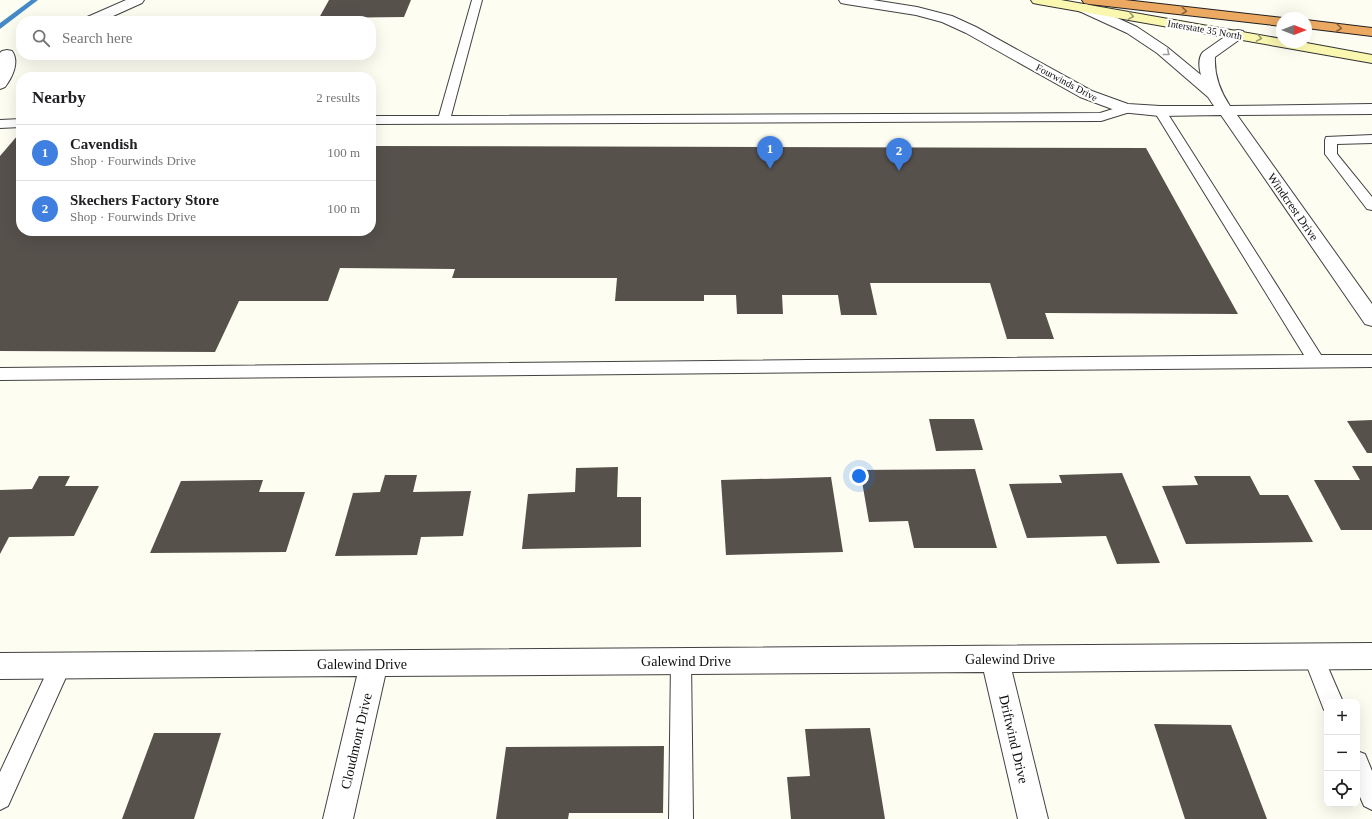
<!DOCTYPE html>
<meta charset="utf-8">
<style>
body{margin:0;font-family:Georgia,serif;background:#f2f2f2;color:#202124}
.controls{position:absolute;right:12px;bottom:12px;display:grid;overflow:hidden;border-radius:8px;box-shadow:0 4px 16px #0002}
.controls button{width:36px;height:36px;display:grid;place-items:center;padding:0;border:0;border-bottom:1px solid #e0e0e0;background:#fff;color:#202124;font:20px sans-serif}
.compass{position:absolute;left:1276px;top:12px;width:36px;height:36px;border-radius:50%;background:#fff;box-shadow:0 4px 16px #0002;rotate:90deg}
.you{position:absolute;left:859px;top:476px;width:14px;height:14px;margin:-10px;border:3px solid #fff;border-radius:50%;background:#1a73e8;box-shadow:0 0 0 6px #1a73e833}
.badge{display:grid;place-items:center;width:26px;height:26px;border-radius:50%;background:#b8302e;color:#fff;font-size:13px;font-weight:700}
.pin{position:absolute;translate:-50% -33px;filter:drop-shadow(0 1px 2px #0008)}
.pin::after{content:'';position:absolute;top:21px;width:14px;height:12px;background:inherit;clip-path:polygon(0 0,100% 0,50% 100%)}
.list{margin:0;padding:0;list-style:none}
h2{display:flex;justify-content:space-between;align-items:center;height:52px;margin:0;padding:0 16px;font-size:17px}
h2 small{font-size:13px;font-weight:400;color:#757577}
.list li{display:grid;grid-template-columns:26px 1fr auto;gap:12px;align-items:center;box-sizing:border-box;height:56px;padding:0 16px;border-top:1px solid #e0e0e0}
.list b{display:block;font-size:15px;white-space:nowrap}
.list p{margin:0;font-size:13px;white-space:nowrap;color:#757577}
.list em{font-size:13px;font-style:normal;color:#757577}
.icon{flex:none;width:22px;height:22px;fill:none;stroke:currentColor;stroke-width:2;stroke-linecap:round;stroke-linejoin:round}
.map{position:relative;flex:none;width:1372px;height:819px;overflow:hidden}
.search{position:absolute;background:#fff;box-shadow:0 4px 16px #0002;left:16px;top:16px;width:360px;height:44px;display:flex;align-items:center;gap:10px;box-sizing:border-box;padding:0 14px;border-radius:16px;color:#757577;font-size:15px}
.panel{position:absolute;background:#fff;box-shadow:0 4px 16px #0002;left:16px;top:72px;width:360px;height:164px;border-radius:16px}
.map>svg:first-child{display:block}
.lines{fill:none;stroke-linecap:round;stroke-linejoin:round}
.stream{fill:#448ac6;fill-rule:evenodd}
.building{fill:#57514c}
.lane-casing{stroke:#424242;stroke-width:2}
.street-casing{stroke:#424242;stroke-width:2}
.secondary-casing{stroke:#313131;stroke-width:2}
.highway-casing{stroke:#202020;stroke-width:2}
.lane{fill:#fff;fill-rule:evenodd}
.street{fill:#fff;fill-rule:evenodd}
.secondary{fill:#faf7b1;fill-rule:evenodd}
.highway{fill:#eca962;fill-rule:evenodd}
.oneway{stroke:#89643d}
.oneway2{stroke:#9c9a70}
.oneway3{stroke:#9f9f9f}
.labels{text-anchor:middle;stroke-width:4;stroke-linejoin:round;paint-order:stroke}
.far-street-label{font-size:10px;fill:#0f0f0f;stroke:#fff}
.street-label{font-size:12px;fill:#0f0f0f;stroke:#fff}
.near-street-label{font-size:14px;fill:#0f0f0f;stroke:#fff}
</style>
<div class="map">
<svg width="1372" height="819" viewBox="0 0 1372 819">
<rect width="100%" height="100%" fill="#fefdf2"/>
<g class="lines">
<!-- stream -->
<path class="stream" d="M31,0H38L0,29V23Z"/>
</g>
<!-- building -->
<path class="building" d="M329,0H411L404,17L319,18Z
M18,135H21V231H371V146L1146,148L1238,314L1045,313L1054,339H1007L990,283H870L877,315H841L838,295H782L783,314H737L736,295H704V301H615L617,278H452L455,269L340,268L328,301H239L215,352L0,351V156Z
M929,419H974L983,450L936,451Z
M1372,420V453H1367L1347,421Z
M1352,466H1372V530H1341L1314,480H1360Z
M618,467L617,497H641V547L522,549L528,494L575,492L576,468Z
M975,469L997,548H914L908,521L869,522L860,470Z
M1122,473L1160,563L1117,564L1106,536L1027,538L1009,484L1062,483L1059,475Z
M385,475H417L413,492L471,491L463,536L421,537L417,555L335,556L353,493L380,492Z
M39,476H70L65,486H99L74,536L9,537L0,554V490L32,489Z
M1194,476H1250L1260,495H1288L1313,542L1186,544L1162,486L1198,485Z
M831,477L843,552L726,555L721,480Z
M263,480L259,492H305L286,552L150,553L181,481Z
M1154,724L1231,725L1267,819H1185Z
M870,728L885,819H791L787,777L810,776L805,729Z
M154,733H221L194,819H122Z
M664,746L663,813H569L568,819H496L506,747Z"/>
<g class="lines">
<defs>
<path id="lane" d="M472,0H482L451,116L1100,113L1126,105L1130,106L1132,109L1130,112L1101,121L371,124V116H439Z
M1160,107L1164,108L1166,111L1321,355H1372V367L0,380V368L1304,355L1154,111L1156,108Z
M21,119V127L0,128V120Z
M1372,135V143L1337,144V154L1372,197V210L1367,209L1325,154V140L1326,137Z
M1313,646L1320,649L1343,702H1327V711L1324,710L1303,656L1306,649Z
M681,651L688,654L691,661L693,819H669L671,661L674,654Z
M60,656L67,659L71,666L8,806L0,810V772L53,659Z
M1357,751L1365,754L1372,771V810L1364,806L1357,790Z"/>
<path id="street" d="M126,0H144L142,3L102,21H83L85,18Z
M839,0H873L917,7L952,16L976,27L1092,91L1128,104L1160,106H1214L1208,97L1157,53L1127,33L1079,11L1077,8L1079,5L1084,4L1089,5L1137,27L1167,47L1201,75C1199,68 1198,58 1203,52L1233,31L1238,30L1243,31L1245,34L1243,37L1215,57C1214,75 1220,91 1230,106L1372,104V114L1237,115L1372,304V326L1365,324L1221,115L1160,116L1120,112L1080,97L966,33L942,22L916,15L846,4L841,3Z
M7,50L12,51C20,62 12,78 5,87L0,89V53L2,51Z
M1372,643V669L1012,672L1048,819H1018L984,672L385,676L353,819H323L357,676L0,679V653Z"/>
<path id="secondary" d="M1031,0H1061L1282,39V42H1301L1372,55V63L1038,4L1033,3Z"/>
<path id="highway" d="M1082,0H1125L1283,18L1282,26L1089,4L1084,3Z
M1306,20L1372,28V36L1306,28Z"/>
</defs>
<!-- lane casing -->
<use href="#lane" class="lane-casing"/>
<!-- street casing -->
<use href="#street" class="street-casing"/>
<!-- secondary casing -->
<use href="#secondary" class="secondary-casing"/>
<!-- highway casing -->
<use href="#highway" class="highway-casing"/>
<!-- lane -->
<use href="#lane" class="lane"/>
<!-- street -->
<use href="#street" class="street"/>
<!-- secondary -->
<use href="#secondary" class="secondary"/>
<!-- highway -->
<use href="#highway" class="highway"/>
</g>
<!-- one-way arrows -->
<defs><path id="oneway-chevron" d="M-2-3.5L2.5 0L-2 3.5" fill="none" stroke-width="1.6" stroke-linecap="round" stroke-linejoin="round"/></defs>
<g class="oneway">
<use href="#oneway-chevron" transform="translate(1184 11) rotate(6)"/>
<use href="#oneway-chevron" transform="translate(1339 28) rotate(6)"/>
</g>
<g class="oneway2">
<use href="#oneway-chevron" transform="translate(1131 16) rotate(10)"/>
<use href="#oneway-chevron" transform="translate(1259 38) rotate(10)"/>
</g>
<use class="oneway3" href="#oneway-chevron" transform="translate(1167 53) rotate(38)"/>
<g class="labels">
<!-- far-street labels -->
<g class="far-street-label">
<text transform="translate(1205 29) rotate(10)" y="4">Interstate 35 North</text>
<text transform="translate(1067 82) rotate(28)" y="4">Fourwinds Drive</text>
</g>
<!-- street labels -->
<g class="street-label">
<text transform="translate(1293 207) rotate(55)" y="4">Windcrest Drive</text>
</g>
<!-- near-street labels -->
<g class="near-street-label">
<text x="1010" y="664">Galewind Drive</text>
<text x="686" y="666">Galewind Drive</text>
<text x="362" y="669">Galewind Drive</text>
<text transform="translate(1014 739) rotate(77)" y="5">Driftwind Drive</text>
<text transform="translate(356 741) rotate(-77)" y="5">Cloudmont Drive</text>
</g>
</g>
</svg>
<div class="controls">
<button>+</button>
<button>−</button>
<button><svg class="icon" aria-label="locate" viewBox="0 0 24 24"><circle cx="12" cy="12" r="6"/><path d="M12 2v4M12 18v4M2 12h4M18 12h4"/></svg></button>
</div>
<svg class="compass" viewBox="-18 -18 36 36"><path d="M0-13l5 13h-10z" fill="#e53935"/><path d="M0 13l5-13h-10z" fill="#757577"/></svg>
<div class="you"></div>
<div class="pin badge" style="left:770px;top:169px;background:#3f7fe0">1</div>
<div class="pin badge" style="left:899px;top:171px;background:#3f7fe0">2</div>
<div class="search"><svg class="icon" aria-label="search" viewBox="0 0 24 24"><circle cx="10" cy="10" r="6"/><path d="M15 15l6 6"/></svg>Search here</div>
<section class="panel">
<h2>Nearby<small>2 results</small></h2>
<ul class="list">
<li><span class="badge" style="background:#3f7fe0">1</span><div><b>Cavendish</b><p>Shop · Fourwinds Drive</p></div><em>100 m</em></li>
<li><span class="badge" style="background:#3f7fe0">2</span><div><b>Skechers Factory Store</b><p>Shop · Fourwinds Drive</p></div><em>100 m</em></li>
</ul>
</section>
</div>
